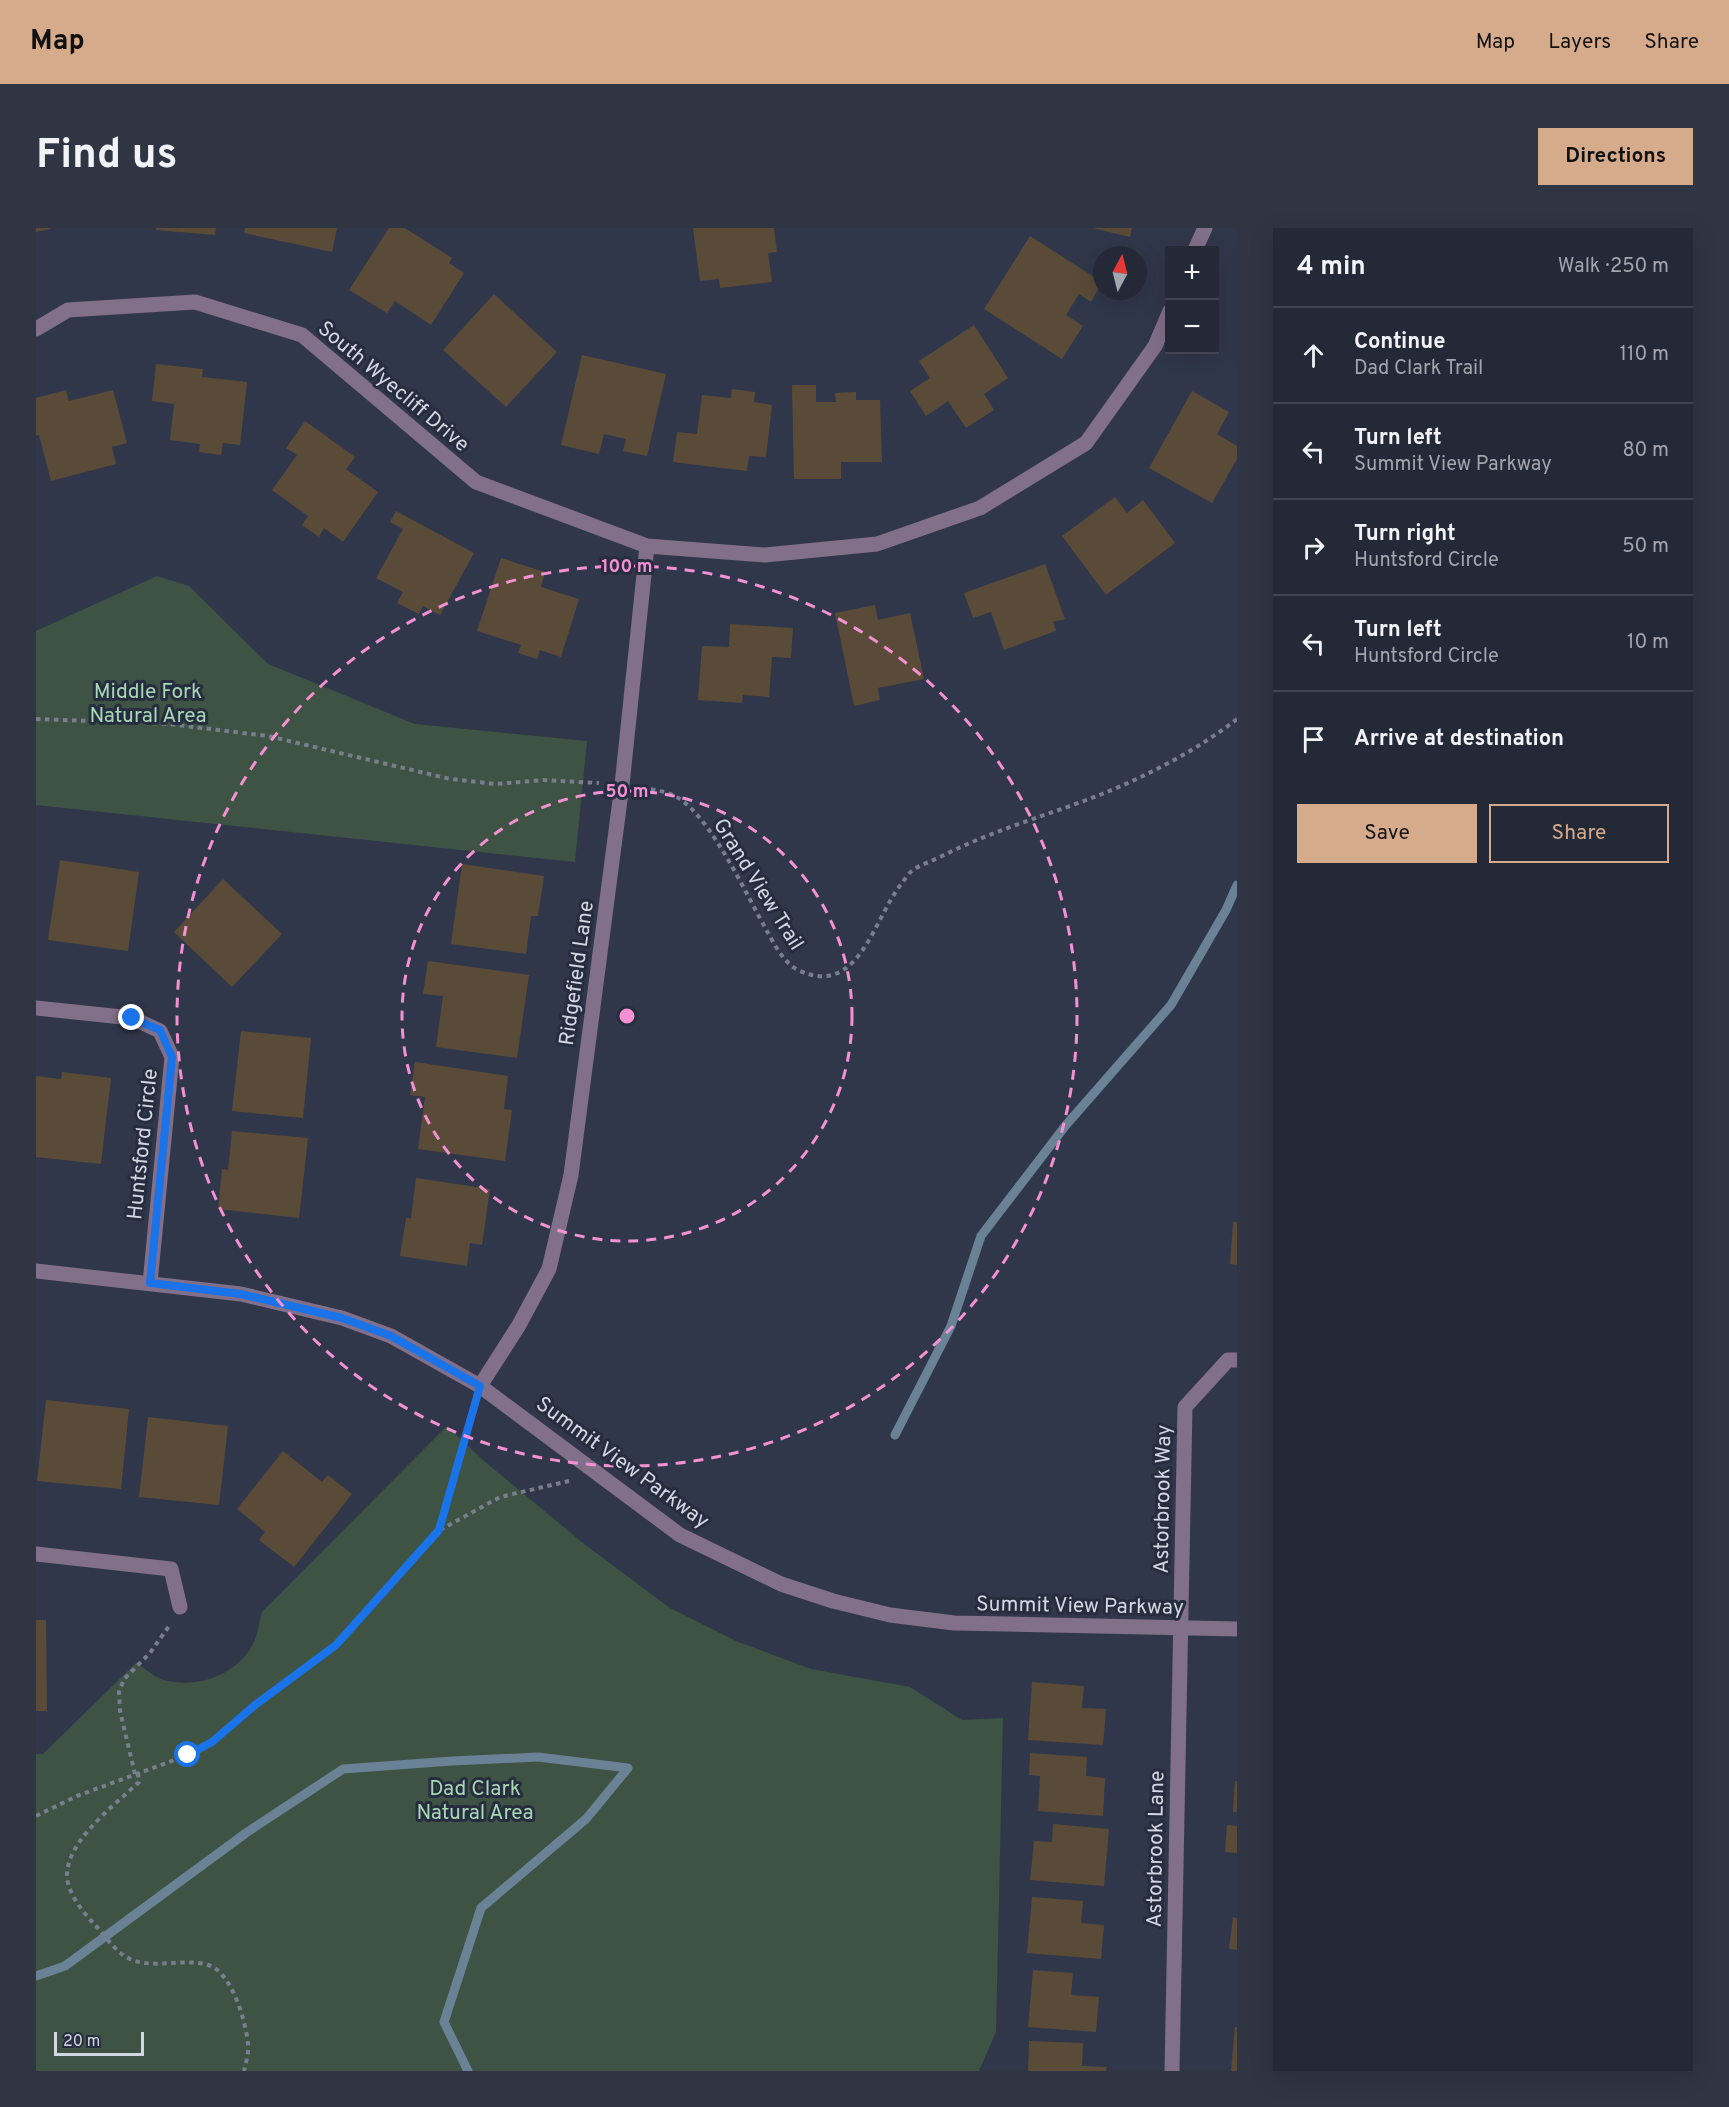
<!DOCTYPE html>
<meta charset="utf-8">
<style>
body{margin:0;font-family:Overpass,sans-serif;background:#303543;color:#f1f3f6}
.controls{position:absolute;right:18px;top:18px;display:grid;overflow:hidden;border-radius:0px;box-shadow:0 6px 24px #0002}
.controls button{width:54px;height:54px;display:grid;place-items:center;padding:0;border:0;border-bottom:2px solid #414553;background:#242938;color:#f1f3f6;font:30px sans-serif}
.compass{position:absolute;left:1057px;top:18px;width:54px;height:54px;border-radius:50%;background:#242938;box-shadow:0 6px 24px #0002;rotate:7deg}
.scale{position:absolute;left:18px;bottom:15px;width:90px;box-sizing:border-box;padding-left:6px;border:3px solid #d2d7e3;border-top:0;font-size:16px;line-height:21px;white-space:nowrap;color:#d2d7e3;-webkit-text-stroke:4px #262d3f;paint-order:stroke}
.stop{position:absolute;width:18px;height:18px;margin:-14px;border:4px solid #1a73e8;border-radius:50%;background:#fff}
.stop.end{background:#1a73e8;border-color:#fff;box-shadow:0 2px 6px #0008}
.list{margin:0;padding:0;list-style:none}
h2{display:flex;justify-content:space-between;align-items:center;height:78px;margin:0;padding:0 24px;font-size:26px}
h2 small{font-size:20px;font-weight:400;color:#a3a6ae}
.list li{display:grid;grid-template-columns:39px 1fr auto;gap:18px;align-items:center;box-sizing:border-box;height:96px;padding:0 24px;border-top:2px solid #414553}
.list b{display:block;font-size:22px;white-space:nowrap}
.list p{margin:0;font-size:20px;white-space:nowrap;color:#a3a6ae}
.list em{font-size:20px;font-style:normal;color:#a3a6ae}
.actions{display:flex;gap:12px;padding:18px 24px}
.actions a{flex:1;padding:14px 0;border:2px solid #d6ab8b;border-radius:0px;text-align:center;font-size:21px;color:#d6ab8b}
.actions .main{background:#d6ab8b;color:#111}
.icon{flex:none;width:33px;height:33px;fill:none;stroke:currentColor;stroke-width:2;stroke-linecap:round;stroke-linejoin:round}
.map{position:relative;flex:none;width:1201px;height:1843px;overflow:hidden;border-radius:0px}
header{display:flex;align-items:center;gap:36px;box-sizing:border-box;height:84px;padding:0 30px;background:#d6ab8b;color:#111}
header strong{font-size:28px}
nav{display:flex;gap:33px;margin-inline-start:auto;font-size:21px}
.intro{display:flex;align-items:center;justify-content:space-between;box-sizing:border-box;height:144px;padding:0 36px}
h1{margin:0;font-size:42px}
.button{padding:15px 27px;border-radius:0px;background:#d6ab8b;color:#111;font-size:21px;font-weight:700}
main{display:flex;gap:36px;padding:0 36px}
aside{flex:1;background:#242938;border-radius:0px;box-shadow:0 6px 24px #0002}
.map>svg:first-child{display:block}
.grass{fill:#3e5344}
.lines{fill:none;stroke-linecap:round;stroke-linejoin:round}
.stream{stroke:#6a8296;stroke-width:9}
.building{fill:#5a4b38}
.path{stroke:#787e8e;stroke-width:4;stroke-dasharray:4.5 4.5;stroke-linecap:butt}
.minor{stroke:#826f89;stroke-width:15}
.route{stroke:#1a73e8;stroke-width:8}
.ring{fill:none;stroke:#f491d3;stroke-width:3;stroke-dasharray:10 8}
.labels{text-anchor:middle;stroke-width:6;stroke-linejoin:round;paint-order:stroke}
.street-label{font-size:21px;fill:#d2d7e3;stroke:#262d3f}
.park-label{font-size:21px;fill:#a7d8b3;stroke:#262d3f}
.centre{fill:#f491d3;stroke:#262d3f;stroke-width:3}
.ring-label{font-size:18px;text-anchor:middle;font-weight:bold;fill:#f491d3;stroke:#262d3f;stroke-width:6;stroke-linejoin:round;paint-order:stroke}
</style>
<header>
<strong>Map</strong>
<nav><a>Map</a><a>Layers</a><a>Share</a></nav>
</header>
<div class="intro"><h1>Find us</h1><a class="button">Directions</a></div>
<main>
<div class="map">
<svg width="1201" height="1843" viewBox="0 0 1201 1843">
<rect width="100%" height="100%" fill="#30374a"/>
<!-- grass -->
<path class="grass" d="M121,348L153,358L232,436L379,496L551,513L539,634L0,577V403Z
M411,1198L448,1233L547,1315L634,1380L700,1413L775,1441L874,1459L926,1492L967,1490L960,1804L943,1843H0V1526H7L100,1435C108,1440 118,1449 128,1452C161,1461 201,1447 217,1416C222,1407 223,1394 226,1384Z"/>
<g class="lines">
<!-- stream -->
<path class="stream" d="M859,1207L915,1098L945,1008L1030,897L1135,777L1190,682L1201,657
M0,1748L29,1738L210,1605L307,1541L416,1533L502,1529L592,1540
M432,1843L408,1794L445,1680L550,1591L592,1540"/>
</g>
<!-- building -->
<path class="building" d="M0,0H14L15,1L0,4Z
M120,0H180L179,7L120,2Z
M209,0H301L296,24L208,5Z
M353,0H369L416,30L413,35L428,45L395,97L359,73L351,85L313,62Z
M657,0H738L741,24L732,25L736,54L684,60L683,51L664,53Z
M1057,0H1096L1094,9Z
M994,8L1066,54L1055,74L1043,66L1030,87L1047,98L1026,131L948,81Z
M458,66L521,124L470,179L407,122Z
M938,97L972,150L948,166L958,182L930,200L912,173L890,188L874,163L894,150L883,133Z
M546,127L630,146L611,228L587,223L590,211L568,206L563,226L525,217Z
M120,136L167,141L166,149L211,154L204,217L187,215L185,227L163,224L164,216L134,212L138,176L116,173Z
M756,157H780V174H800L799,165L820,164V172H844L846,234H805V251H758Z
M696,161L719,164L718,174L736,177L730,229L713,228L711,243L637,234L641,204L661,206L666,167L695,170Z
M30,162L33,173L77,162L91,215L76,219L80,236L15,253L3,207L0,208V170Z
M1156,163L1193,184L1181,206L1201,218V231L1176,275L1113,240Z
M269,193L319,229L310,241L342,264L307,314L288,300L283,309L266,297L272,288L236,262L261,227L250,220Z
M1079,269L1091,285L1107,272L1139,315L1070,367L1026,308Z
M360,283L438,325L404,387L387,378L383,386L361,375L367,364L340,350L367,301L354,294Z
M465,330L509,344L505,359L543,371L525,429L504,422L501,431L482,425L485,417L441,403Z
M1009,336L1029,391L1017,394L1020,403L968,422L955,384L937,390L928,365Z
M839,377L842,392L874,385L888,451L842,460L844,472L818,478L799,385Z
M694,396L757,400L755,430L736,429L733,469L707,467L706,475L662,472L666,418L693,419Z
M24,632L103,644L92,723L12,712Z
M426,636L508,648L502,688H495L490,726L415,716Z
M187,651L246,706L196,759L138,704Z
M392,733L493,747L481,830L400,819L407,768L387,766Z
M205,803L275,810L267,890L196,883Z
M379,834L472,848L468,881L476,882L469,933L382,921L389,869L374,867Z
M26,844L75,850L65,936L0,929V848L25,851Z
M196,903L272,910L263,990L182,981L186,941L192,942Z
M380,950L454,961L446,1017L434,1015L431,1038L364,1028L370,990H375Z
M1197,994H1201V1037L1194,1036Z
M10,1172L93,1181L85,1261L1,1253Z
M112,1189L192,1198L183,1277L103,1269Z
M247,1223L286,1254L292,1247L316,1266L258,1339L223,1312L229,1304L201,1281Z
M0,1392H10L11,1483H0Z
M996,1454L1048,1458L1046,1480L1070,1481L1067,1517L992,1512Z
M994,1525L1051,1529L1050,1548L1069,1550L1067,1588L1002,1583L1004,1548L993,1547Z
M1199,1553H1201V1584H1197Z
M1017,1596L1073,1601L1068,1658L994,1652L998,1613L1016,1614Z
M1191,1597L1201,1598V1625L1189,1624Z
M996,1669L1047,1673L1045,1695L1068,1697L1065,1731L991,1725Z
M1197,1689L1201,1690V1722L1193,1721Z
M997,1742L1037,1745L1035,1767L1063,1769L1060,1804L992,1799Z
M1199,1799H1201V1843H1195Z
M993,1813L1047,1815L1046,1838L1071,1839L1070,1843H992Z"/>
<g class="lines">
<!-- path -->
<path class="path" d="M0,491L133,496L232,508L414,551L460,556L508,552L563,555
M606,560C621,562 636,564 648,574C680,600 710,666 731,703C738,716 748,735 762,742C823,771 837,691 866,655C869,651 873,645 877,642C886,636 896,633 906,628C957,602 1013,587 1066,566C1111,548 1163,521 1201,491
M404,1302L464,1269L533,1253
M102,1545L103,1554C79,1577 23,1618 32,1655C36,1671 48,1685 59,1697C71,1710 82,1728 99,1733C123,1740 149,1730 172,1737C196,1744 210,1794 212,1816C213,1825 210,1834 208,1843
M99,1546L84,1483L83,1464L88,1451L114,1425L133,1398
M0,1588L41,1568L152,1527L175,1514L219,1477L300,1417L403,1302L438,1181"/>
<!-- minor -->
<path class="minor" d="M1159,22L1169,0
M0,101L32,82L159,74L266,107L440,254L611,318L729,327L841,316L944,280L1050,215L1119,118L1134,83
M0,780L96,790L124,803L136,829L114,1055
M0,1043L205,1066L306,1090L355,1108L444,1158L644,1307L745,1356L797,1373L854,1387L918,1395L1201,1401
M444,1158L483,1097L513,1041L535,947L586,557L611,318
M0,1326L135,1341L144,1379
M1136,1843L1149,1179L1192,1132H1201"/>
</g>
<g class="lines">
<!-- route -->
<path class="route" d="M96,790L124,802L136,829L114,1055L205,1066L306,1090L355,1108L444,1158L403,1302L300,1417L219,1477L176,1514L152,1527"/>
</g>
<!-- distance rings -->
<g class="ring">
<circle cx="591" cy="788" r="225"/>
<circle cx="591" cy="788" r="450"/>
</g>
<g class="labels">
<!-- street labels -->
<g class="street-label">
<text transform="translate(358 158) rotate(40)" y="7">South Wyecliff Drive</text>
<text transform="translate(723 656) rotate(58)" y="7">Grand View Trail</text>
<text transform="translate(540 745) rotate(-82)" y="7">Ridgefield Lane</text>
<text transform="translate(106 916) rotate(-84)" y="7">Huntsford Circle</text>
<text transform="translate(587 1234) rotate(36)" y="7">Summit View Parkway</text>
<text transform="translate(1126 1271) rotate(-89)" y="7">Astorbrook Way</text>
<text transform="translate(1044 1377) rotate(1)" y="7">Summit View Parkway</text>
<text transform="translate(1119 1621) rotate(-89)" y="7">Astorbrook Lane</text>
</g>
<!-- park labels -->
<g class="park-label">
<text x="112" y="470">Middle Fork<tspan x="112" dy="24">Natural Area</tspan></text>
<text x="439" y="1567">Dad Clark<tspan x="439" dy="24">Natural Area</tspan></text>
</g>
</g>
<circle cx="591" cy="788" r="9" class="centre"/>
<g class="ring-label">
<text x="591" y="344">100 m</text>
<text x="591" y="569">50 m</text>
</g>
</svg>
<div class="controls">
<button>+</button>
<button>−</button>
</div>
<svg class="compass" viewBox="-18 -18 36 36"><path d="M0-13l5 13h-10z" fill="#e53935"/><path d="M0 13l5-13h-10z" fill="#a3a6ae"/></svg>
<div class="scale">20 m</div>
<div class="stop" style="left:152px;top:1527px"></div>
<div class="stop end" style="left:96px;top:790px"></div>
</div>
<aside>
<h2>4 min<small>Walk · 250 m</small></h2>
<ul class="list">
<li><svg class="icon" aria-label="ahead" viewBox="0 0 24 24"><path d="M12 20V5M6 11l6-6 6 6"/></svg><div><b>Continue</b><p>Dad Clark Trail</p></div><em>110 m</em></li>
<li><svg class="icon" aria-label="left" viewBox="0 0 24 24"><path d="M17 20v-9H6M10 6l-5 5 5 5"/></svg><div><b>Turn left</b><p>Summit View Parkway</p></div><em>80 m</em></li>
<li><svg class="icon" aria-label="right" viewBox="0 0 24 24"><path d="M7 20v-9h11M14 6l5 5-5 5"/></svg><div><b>Turn right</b><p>Huntsford Circle</p></div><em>50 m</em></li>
<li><svg class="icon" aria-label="left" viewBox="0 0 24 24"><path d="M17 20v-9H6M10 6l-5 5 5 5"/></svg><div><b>Turn left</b><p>Huntsford Circle</p></div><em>10 m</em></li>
<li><svg class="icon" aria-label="arrive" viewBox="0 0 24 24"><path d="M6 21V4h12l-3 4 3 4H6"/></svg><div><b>Arrive at destination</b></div></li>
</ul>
<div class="actions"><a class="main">Save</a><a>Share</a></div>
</aside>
</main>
